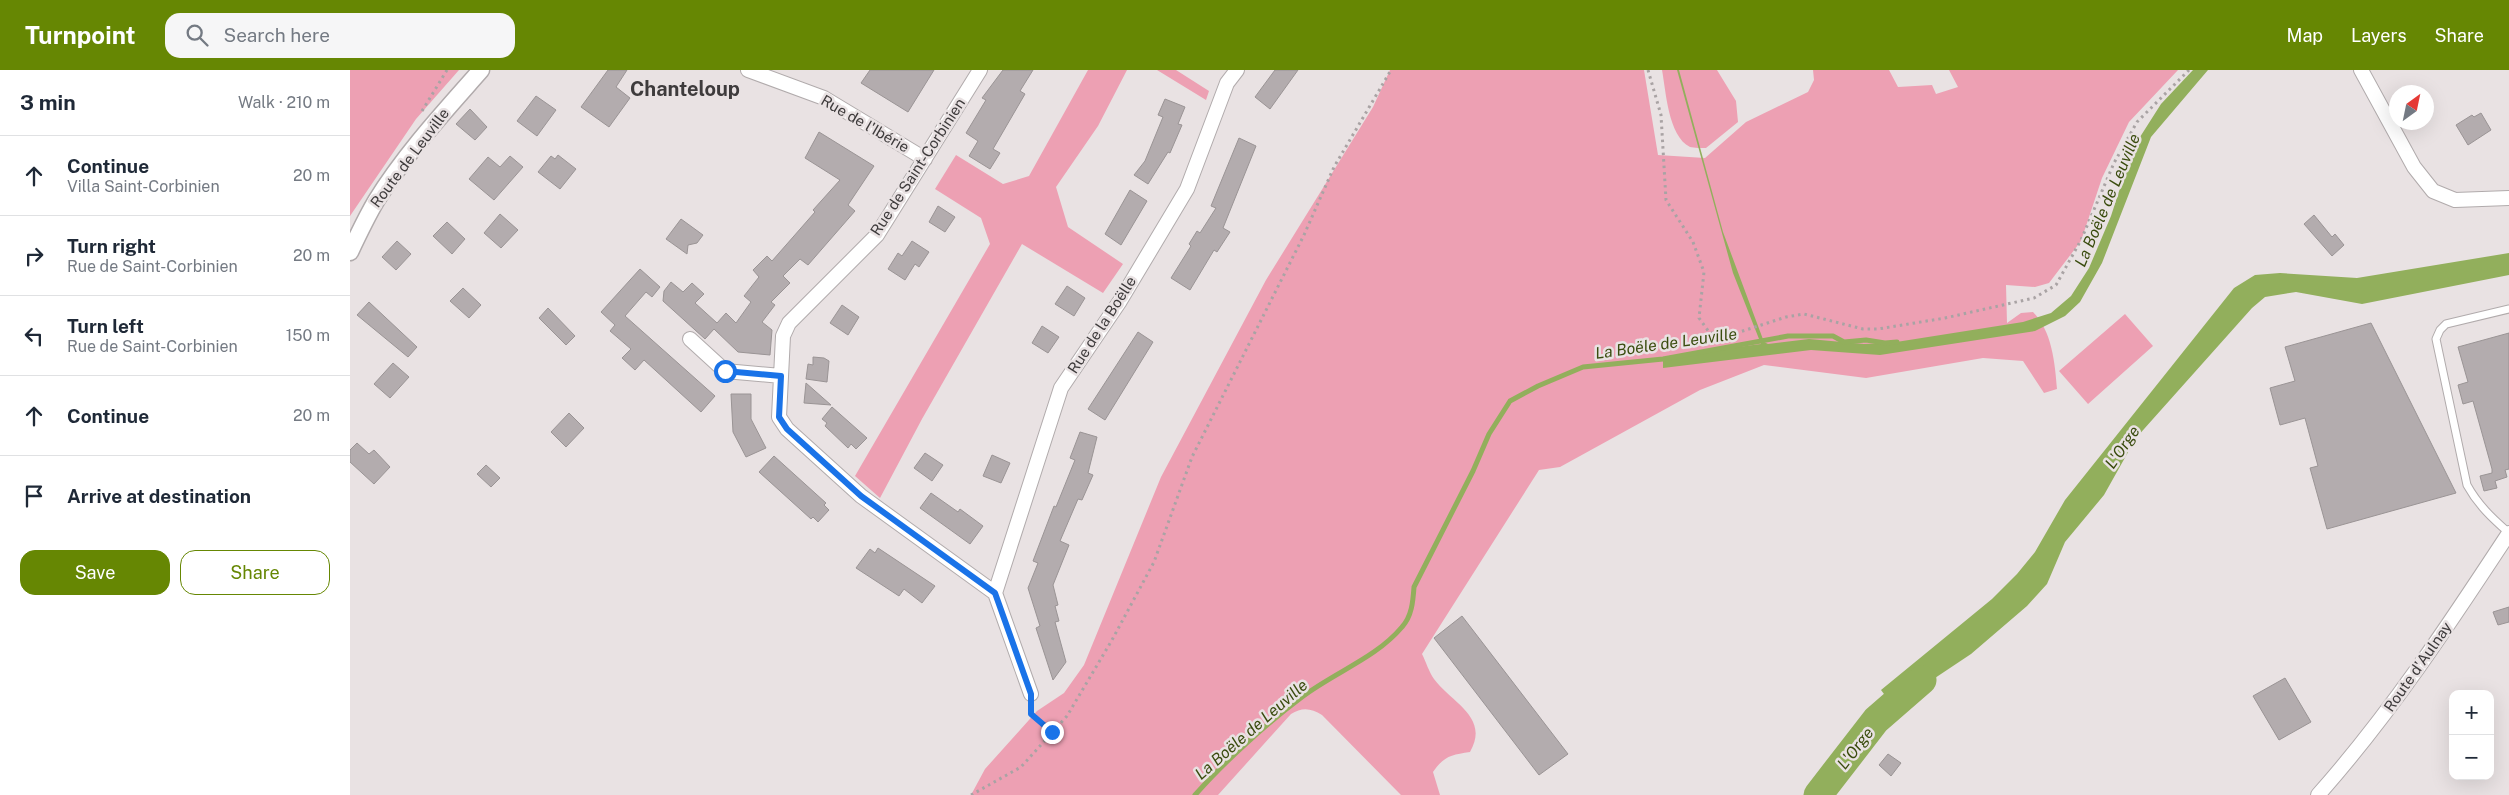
<!DOCTYPE html>
<meta charset="utf-8">
<style>
body{margin:0;font-family:"Public Sans",sans-serif;background:#f6f6f7;color:#1f2937}
.controls{position:absolute;right:15px;bottom:15px;display:grid;overflow:hidden;border-radius:10px;box-shadow:0 5px 20px #0002}
.controls button{width:45px;height:45px;display:grid;place-items:center;padding:0;border:0;border-bottom:1px solid #e0e1e3;background:#fff;color:#1f2937;font:25px sans-serif}
.compass{position:absolute;left:2039px;top:15px;width:45px;height:45px;border-radius:50%;background:#fff;box-shadow:0 5px 20px #0002;rotate:33deg}
.stop{position:absolute;width:15px;height:15px;margin:-11px;border:4px solid #1a73e8;border-radius:50%;background:#fff}
.stop.end{background:#1a73e8;border-color:#fff;box-shadow:0 1px 5px #0008}
.list{margin:0;padding:0;list-style:none}
h2{display:flex;justify-content:space-between;align-items:center;height:65px;margin:0;padding:0 20px;font-size:21px}
h2 small{font-size:16px;font-weight:400;color:#747a83}
.list li{display:grid;grid-template-columns:32px 1fr auto;gap:15px;align-items:center;box-sizing:border-box;height:80px;padding:0 20px;border-top:1px solid #e0e1e3}
.list b{display:block;font-size:19px;white-space:nowrap}
.list p{margin:0;font-size:16px;white-space:nowrap;color:#747a83}
.list em{font-size:16px;font-style:normal;color:#747a83}
.actions{display:flex;gap:10px;padding:15px 20px}
.actions a{flex:1;padding:11px 0;border:1px solid #668703;border-radius:15px;text-align:center;font-size:18px;color:#668703}
.actions .main{background:#668703;color:#fff}
.icon{flex:none;width:28px;height:28px;fill:none;stroke:currentColor;stroke-width:2;stroke-linecap:round;stroke-linejoin:round}
.map{position:relative;flex:none;width:2159px;height:725px;overflow:hidden}
header{display:flex;align-items:center;gap:30px;box-sizing:border-box;height:70px;padding:0 25px;background:#668703;color:#fff}
header strong{font-size:24px}
nav{display:flex;gap:28px;margin-inline-start:auto;font-size:18px}
.search{width:350px;height:45px;background:#f6f6f7;display:flex;align-items:center;gap:12px;box-sizing:border-box;padding:0 18px;border-radius:15px;color:#747a83;font-size:19px}
main{display:flex}
aside{flex:1;background:#fff}
.map>svg:first-child{display:block}
.green{fill:#eda0b3}
.water{fill:#92af5c}
.lines{fill:none;stroke-linecap:round;stroke-linejoin:round}
.stream{stroke:#92af5c;stroke-width:5}
.river{stroke:#92af5c;stroke-width:29}
.building{fill:#b3acae;stroke:#9a9495}
.service-casing{stroke:#b1abac;stroke-width:9}
.minor-casing{stroke:#b1abac;stroke-width:16}
.tertiary-casing{stroke:#b1abac;stroke-width:19}
.path{stroke:#a9a3a4;stroke-width:3;stroke-dasharray:2.5 4;stroke-linecap:butt}
.service{stroke:#fff;stroke-width:7}
.minor{stroke:#fff;stroke-width:14}
.tertiary{stroke:#fff;stroke-width:16}
.route{stroke:#1a73e8;stroke-width:6}
.labels{text-anchor:middle;stroke-width:5;stroke-linejoin:round;paint-order:stroke}
.street-label{font-size:15px;fill:#3e3b3c;stroke:#e9e2e3}
.water-label{font-size:16px;font-style:italic;fill:#3a4c0e;stroke:#e9e2e3}
.district-label{font-size:20px;font-weight:bold;fill:#3e3b3c;stroke:#e9e2e3}
</style>
<header>
<strong>Turnpoint</strong>
<div class="search"><svg class="icon" aria-label="search" viewBox="0 0 24 24"><circle cx="10" cy="10" r="6"/><path d="M15 15l6 6"/></svg>Search here</div>
<nav><a>Map</a><a>Layers</a><a>Share</a></nav>
</header>
<main>
<aside>
<h2>3 min<small>Walk · 210 m</small></h2>
<ul class="list">
<li><svg class="icon" aria-label="ahead" viewBox="0 0 24 24"><path d="M12 20V5M6 11l6-6 6 6"/></svg><div><b>Continue</b><p>Villa Saint-Corbinien</p></div><em>20 m</em></li>
<li><svg class="icon" aria-label="right" viewBox="0 0 24 24"><path d="M7 20v-9h11M14 6l5 5-5 5"/></svg><div><b>Turn right</b><p>Rue de Saint-Corbinien</p></div><em>20 m</em></li>
<li><svg class="icon" aria-label="left" viewBox="0 0 24 24"><path d="M17 20v-9H6M10 6l-5 5 5 5"/></svg><div><b>Turn left</b><p>Rue de Saint-Corbinien</p></div><em>150 m</em></li>
<li><svg class="icon" aria-label="ahead" viewBox="0 0 24 24"><path d="M12 20V5M6 11l6-6 6 6"/></svg><div><b>Continue</b></div><em>20 m</em></li>
<li><svg class="icon" aria-label="arrive" viewBox="0 0 24 24"><path d="M6 21V4h12l-3 4 3 4H6"/></svg><div><b>Arrive at destination</b></div></li>
</ul>
<div class="actions"><a class="main">Save</a><a>Share</a></div>
</aside>
<div class="map">
<svg width="2159" height="725" viewBox="0 0 2159 725">
<rect width="100%" height="100%" fill="#e9e2e3"/>
<!-- green -->
<path class="green" d="M0,0H109L66,49L0,146Z
M738,0H777L748,56L706,117L718,157L773,194L753,223L672,174L572,349L530,428L505,406L640,174L631,148L585,119L606,85L653,114L679,106Z
M807,0H826L859,21L856,30Z
M1040,0H1294L1308,85L1355,88L1396,52L1458,22L1464,10L1463,0H1539L1548,17L1582,15L1586,24L1608,17L1599,0H1828L1779,52L1752,108L1731,171L1699,213L1685,217L1656,215L1657,253L1671,243L1683,242C1702,261 1705,293 1707,319L1694,323L1673,291L1633,288L1516,308L1414,295L1350,320L1210,397L1189,400L1072,584C1076,592 1079,602 1084,609C1102,633 1140,647 1120,682C1101,685 1094,686 1083,702L1090,725H1051L972,645C961,638 952,637 941,644L868,725H621L635,699L687,641L714,623L734,595L811,407L916,210L1023,37Z
M1312,0H1367L1386,31L1388,52L1356,78C1352,78 1344,78 1340,77C1318,66 1316,21 1312,0Z
M1775,244L1803,276L1738,334L1709,301Z"/>
<!-- water -->
<path class="water" d="M1327,0H1329L1373,162L1414,272L1418,274L1459,269L1514,274L1540,273L1673,252L1701,243L1721,226L1739,198L1761,146L1783,78L1811,34L1843,0H1858L1801,67L1752,193L1730,232L1715,246L1685,261L1530,285L1461,280L1313,298V289L1319,286L1411,274L1383,203Z
M2159,183V205L2012,234L1946,222L1915,227L1902,238L1786,368L1754,425L1715,472L1697,514L1677,536L1621,584L1543,636L1531,620L1642,529L1667,504L1685,482L1715,430L1884,218L1905,205L1930,203L2007,208Z"/>
<g class="lines">
<!-- stream -->
<path class="stream" d="M845,725C874,692 917,653 952,627C985,602 1026,588 1052,557C1062,546 1063,531 1064,517L1123,401L1139,364L1160,331L1188,316L1233,297L1313,289L1438,266H1483L1494,272L1516,270L1535,273L1547,272"/>
<!-- river -->
<path class="river" d="M1468,725L1526,650L1572,610"/>
</g>
<!-- building -->
<path class="building" d="M258,0H277L266,17L280,28L259,57L231,37Z
M520,0H584L558,42L511,13Z
M653,0H683L670,21L675,24L643,79L650,83L640,99L619,86L628,71L616,63L636,30L632,28Z
M925,0H948L920,39L905,27Z
M186,26L206,40L187,66L167,51Z
M815,29L835,37L828,54L832,55L820,83L818,82L798,114L784,105L795,91L813,47L808,45Z
M120,39L137,57L125,70L106,54Z
M2131,43L2141,60L2118,75L2106,55L2122,45L2124,47Z
M469,62L524,96L498,135L505,141L458,195L450,189L433,206L440,213L421,232L425,235L412,252L422,260L420,285L388,282L364,259L355,269L313,231L314,221L321,212L333,222L342,213L354,224L345,233L367,253L376,243L386,253L401,232L394,226L409,207L403,200L417,186L422,191L465,142L463,140L490,110L455,88Z
M889,68L906,76L873,158L880,162L867,182L864,180L840,220L821,208L841,176L839,174L847,161L850,163L866,138L861,136Z
M208,85L226,99L210,119L188,102L201,86L205,89Z
M160,86L173,97L144,130L119,109L138,87L150,97Z
M780,120L797,131L771,175L755,164Z
M588,136L605,147L595,162L579,152Z
M150,144L168,160L151,178L134,163Z
M1964,145L1982,167L1985,164L1994,175L1982,186L1954,154Z
M331,149L353,165L347,173L338,175L337,184L316,169Z
M97,152L115,169L102,184L83,166Z
M47,171L61,184L46,200L32,187Z
M562,171L579,182L569,197L565,194L555,210L538,199L548,183L552,186Z
M290,199L310,217L302,227L296,222L275,246L365,326L351,342L294,290L285,300L272,288L281,279L260,261L265,255L251,242Z
M717,216L735,228L724,246L705,234Z
M113,218L131,235L119,248L100,231Z
M19,232L67,277L58,287L7,245Z
M492,235L509,247L498,265L480,253Z
M198,238L225,266L216,275L189,248Z
M2021,253L2106,423L1977,459L1960,398L1968,396L1955,348L1930,355L1920,318L1945,311L1935,277Z
M692,256L709,267L698,283L682,273Z
M788,262L803,272L755,350L738,339Z
M2159,263V399L2155,400L2157,407L2145,411L2147,418L2134,421L2130,406L2142,403V399L2123,331L2113,334L2108,315L2118,312L2108,277Z
M463,287L474,288L479,291L477,312L456,309L458,294L463,295Z
M43,293L59,307L40,328L24,314Z
M456,313L481,335L454,333Z
M381,324H401V349L416,378L396,387L383,362Z
M482,337L517,368L506,379L501,374L498,378L475,356L477,353L472,349Z
M219,343L234,358L216,377L201,362Z
M730,362L747,367L738,403L743,405L732,430L728,429L710,471L719,475L703,515L708,535L705,536L709,551L705,552L716,592L703,610L686,558L690,556L678,518L688,493L683,491L704,436L706,437L725,390L720,388Z
M7,373L19,384L24,380L40,397L24,414L0,392V380Z
M575,383L593,395L582,411L564,398Z
M642,385L660,393L651,413L633,406Z
M424,386L476,433L474,435L479,440L468,452L463,447L461,449L409,402Z
M136,395L150,408L141,417L127,404Z
M581,423L608,442L610,439L633,456L620,474L570,438Z
M528,478L585,516L572,533L554,519L549,526L506,498L520,479L525,483Z
M2159,537V552L2148,555L2143,542Z
M1112,546L1218,684L1189,705L1084,568Z
M1935,608L1961,652L1929,670L1903,626Z
M1538,684L1551,693L1541,706L1529,695Z"/>
<g class="lines">
<defs>
<path id="service" d="M2159,463C2142,448 2128,435 2117,415L2086,269L2090,260L2096,254L2159,239"/>
<path id="minor" d="M398,0L474,28L575,89
M630,0L527,165L439,253L433,266L429,347L437,359L511,426L645,523L681,624
M2011,0L2064,97L2083,121L2105,130L2159,128
M340,269L375,301L431,306
M645,523L711,318L770,231L837,119L877,13L887,0
M1968,725C2040,644 2100,553 2159,463"/>
<path id="tertiary" d="M0,182C8,165 16,148 26,131C55,84 94,42 131,0"/>
</defs>
<!-- service casing -->
<use href="#service" class="service-casing"/>
<!-- minor casing -->
<use href="#minor" class="minor-casing"/>
<!-- tertiary casing -->
<use href="#tertiary" class="tertiary-casing"/>
<!-- path -->
<path class="path" d="M1298,0L1311,45L1316,130L1343,172L1354,202L1349,248L1359,262L1374,267L1436,247L1454,244L1513,259H1528L1595,248L1684,228L1706,215L1731,170L1764,93L1787,52L1839,0
M72,41L97,0
M681,637V644L702,662
M621,725L671,697L717,646L762,570L804,492L842,387L954,165L984,97L1041,0"/>
<!-- service -->
<use href="#service" class="service"/>
<!-- minor -->
<use href="#minor" class="minor"/>
<!-- tertiary -->
<use href="#tertiary" class="tertiary"/>
</g>
<g class="lines">
<!-- route -->
<path class="route" d="M375,301L431,306L429,347L437,359L511,426L645,523L681,624V644L702,662"/>
</g>
<g class="labels">
<!-- street labels -->
<g class="street-label">
<text transform="translate(515 54) rotate(30)" y="5">Rue de l'Ibérie</text>
<text transform="translate(60 88) rotate(-53)" y="5">Route de Leuville</text>
<text transform="translate(568 97) rotate(-57)" y="5">Rue de Saint-Corbinien</text>
<text transform="translate(752 255) rotate(-57)" y="5">Rue de la Boëlle</text>
<text transform="translate(2068 597) rotate(-55)" y="5">Route d'Aulnay</text>
</g>
<!-- water labels -->
<g class="water-label">
<text transform="translate(1757 130) rotate(-67)" y="6">La Boële de Leuville</text>
<text transform="translate(1316 273) rotate(-8)" y="6">La Boële de Leuville</text>
<text transform="translate(1772 377) rotate(-55)" y="6">L'Orge</text>
<text transform="translate(901 659) rotate(-41)" y="6">La Boële de Leuville</text>
<text transform="translate(1505 678) rotate(-52)" y="6">L'Orge</text>
</g>
<!-- district labels -->
<g class="district-label">
<text x="335" y="26">Chanteloup</text>
</g>
</g>
</svg>
<div class="controls">
<button>+</button>
<button>−</button>
</div>
<svg class="compass" viewBox="-18 -18 36 36"><path d="M0-13l5 13h-10z" fill="#e53935"/><path d="M0 13l5-13h-10z" fill="#747a83"/></svg>
<div class="stop" style="left:375px;top:301px"></div>
<div class="stop end" style="left:702px;top:662px"></div>
</div>
</main>
